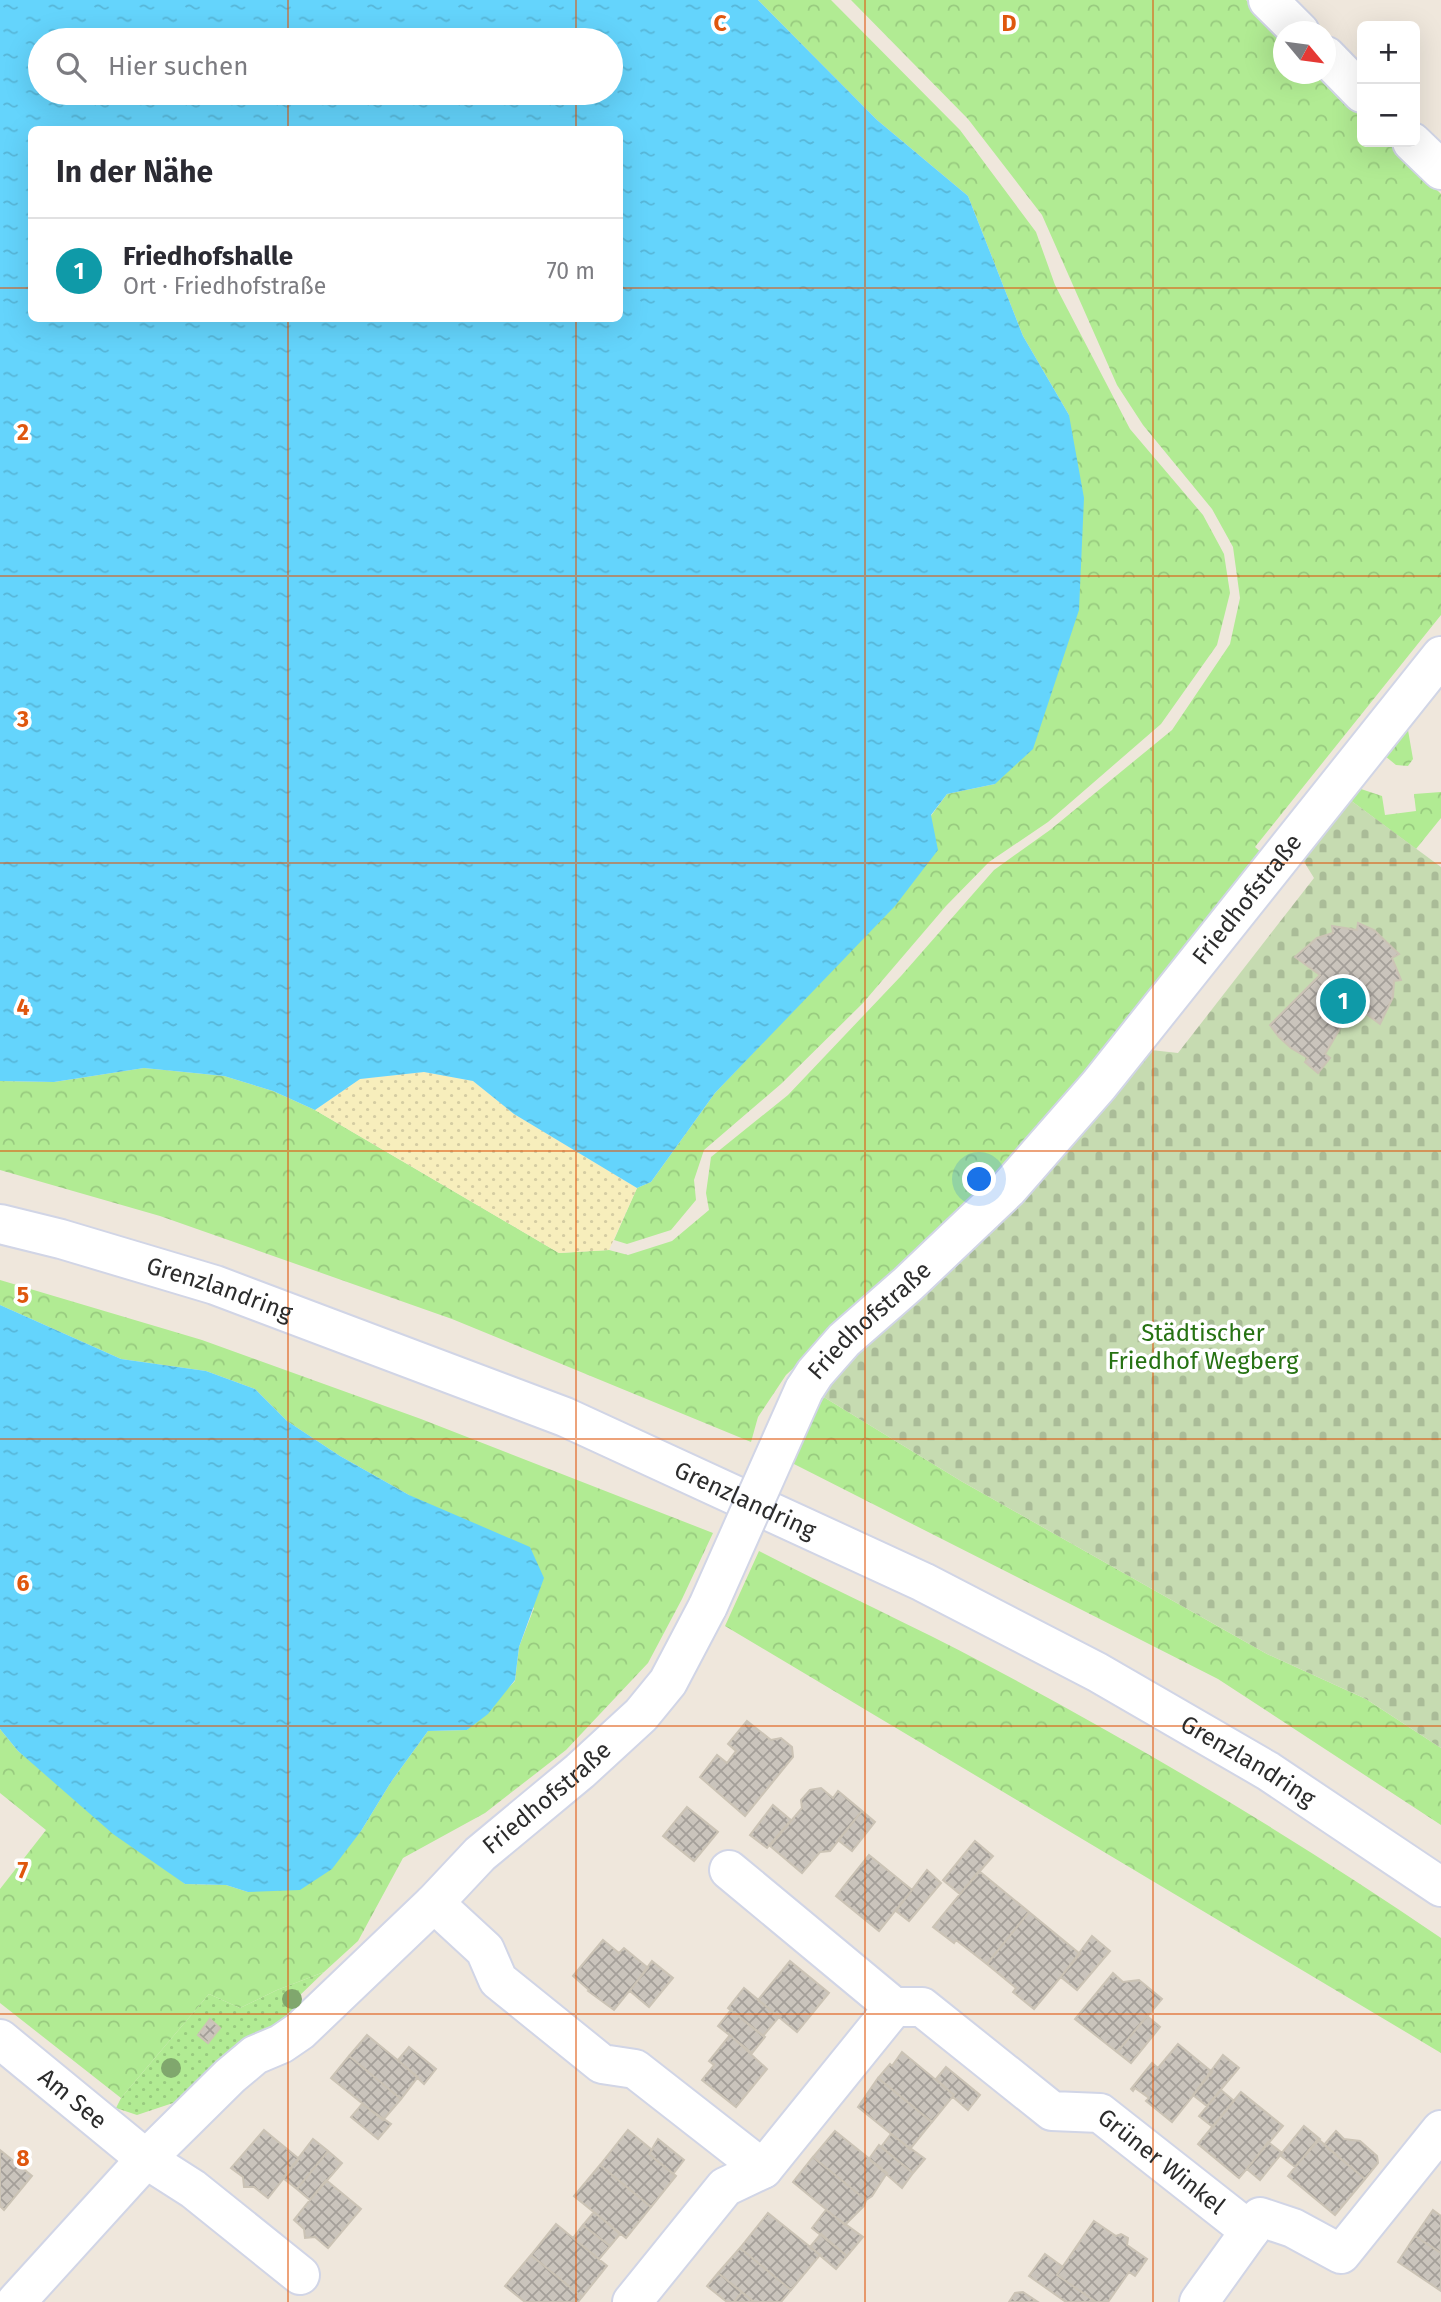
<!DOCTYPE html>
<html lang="de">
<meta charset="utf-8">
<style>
body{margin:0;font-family:"Fira Sans",sans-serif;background:#f7f7f7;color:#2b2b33}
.controls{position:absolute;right:21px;top:21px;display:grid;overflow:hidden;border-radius:10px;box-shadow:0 7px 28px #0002}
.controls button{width:63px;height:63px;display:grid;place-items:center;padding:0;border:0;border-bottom:2px solid #e1e1e2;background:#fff;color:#2b2b33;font:35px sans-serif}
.compass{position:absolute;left:1273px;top:21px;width:63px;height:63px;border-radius:50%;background:#fff;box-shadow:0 7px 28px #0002;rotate:119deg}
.you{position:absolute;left:980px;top:1180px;width:24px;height:24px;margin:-18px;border:5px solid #fff;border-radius:50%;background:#1a73e8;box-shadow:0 0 0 10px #1a73e833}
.badge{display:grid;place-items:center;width:46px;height:46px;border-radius:50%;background:#395eff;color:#fff;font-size:23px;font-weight:700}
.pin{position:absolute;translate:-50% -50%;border:4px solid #fff;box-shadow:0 2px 7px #0006}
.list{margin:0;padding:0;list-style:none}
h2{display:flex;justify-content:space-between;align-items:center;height:91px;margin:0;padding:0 28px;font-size:30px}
h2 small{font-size:23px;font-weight:400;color:#7c7c81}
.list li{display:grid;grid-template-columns:46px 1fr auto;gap:21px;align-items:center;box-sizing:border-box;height:105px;padding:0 28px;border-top:2px solid #e1e1e2}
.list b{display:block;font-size:26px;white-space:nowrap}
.list p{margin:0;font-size:23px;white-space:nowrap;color:#7c7c81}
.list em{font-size:23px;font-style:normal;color:#7c7c81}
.icon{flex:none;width:38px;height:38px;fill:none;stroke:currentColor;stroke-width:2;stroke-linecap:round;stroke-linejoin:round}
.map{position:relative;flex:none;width:1441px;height:2302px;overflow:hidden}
.search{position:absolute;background:#fff;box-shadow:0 7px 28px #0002;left:28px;top:28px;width:595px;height:77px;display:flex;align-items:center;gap:18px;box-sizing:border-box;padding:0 24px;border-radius:38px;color:#7c7c81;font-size:26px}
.panel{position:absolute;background:#fff;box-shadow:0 7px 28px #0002;left:28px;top:126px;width:595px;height:196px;border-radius:10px}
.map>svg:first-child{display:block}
.grass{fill:url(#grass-dots)}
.forest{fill:url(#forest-crowns)}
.sand{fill:url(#sand-dots)}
.cemetery{fill:url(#cemetery-stones)}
.water{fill:url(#water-ripples);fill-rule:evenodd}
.building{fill:url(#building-cross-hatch);stroke:#cbc3b5;stroke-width:2}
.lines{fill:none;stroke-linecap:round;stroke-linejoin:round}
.street-casing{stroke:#d1d5e6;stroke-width:42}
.secondary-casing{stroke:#d1d5e6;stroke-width:42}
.street{stroke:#fff;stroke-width:38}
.secondary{stroke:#fff;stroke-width:38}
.street-bridge-casing{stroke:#d1d5e6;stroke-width:42;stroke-linecap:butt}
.street-bridge{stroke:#fff;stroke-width:38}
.tree{fill:#80a76d}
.grid{fill:none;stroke:#df570e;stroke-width:2;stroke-opacity:0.55}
.labels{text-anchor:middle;stroke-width:7;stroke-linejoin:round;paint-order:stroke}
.street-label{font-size:24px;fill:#2c2c2c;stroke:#fff}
.park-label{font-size:24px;fill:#267212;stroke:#fff}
.grid-label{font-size:23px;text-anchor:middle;font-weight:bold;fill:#df570e;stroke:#fff;stroke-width:7;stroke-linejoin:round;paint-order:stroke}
</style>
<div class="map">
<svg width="1441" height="2302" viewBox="0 0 1441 2302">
<defs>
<pattern id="grass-dots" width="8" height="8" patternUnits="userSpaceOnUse" patternTransform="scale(1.75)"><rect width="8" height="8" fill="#b1eb93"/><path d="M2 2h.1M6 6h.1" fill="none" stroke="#98ca7f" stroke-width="1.8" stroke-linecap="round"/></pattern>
<pattern id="forest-crowns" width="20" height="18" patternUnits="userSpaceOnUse" patternTransform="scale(1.75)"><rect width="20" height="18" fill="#b1eb93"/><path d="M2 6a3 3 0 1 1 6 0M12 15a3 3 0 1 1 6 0" fill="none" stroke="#98ca7f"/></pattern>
<pattern id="sand-dots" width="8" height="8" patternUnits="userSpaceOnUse" patternTransform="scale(1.75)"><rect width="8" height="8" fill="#f7eebc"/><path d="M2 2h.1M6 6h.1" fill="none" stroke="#d4cca2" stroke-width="1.8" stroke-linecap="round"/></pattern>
<pattern id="cemetery-stones" width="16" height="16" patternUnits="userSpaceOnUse" patternTransform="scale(1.75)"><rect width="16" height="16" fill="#c6dbb1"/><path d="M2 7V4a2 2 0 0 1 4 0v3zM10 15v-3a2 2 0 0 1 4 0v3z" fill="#aabc98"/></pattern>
<pattern id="water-ripples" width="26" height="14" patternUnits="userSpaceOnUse" patternTransform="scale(1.75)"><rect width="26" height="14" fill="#64d4fc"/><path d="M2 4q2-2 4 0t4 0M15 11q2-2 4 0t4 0" fill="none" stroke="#57b6d8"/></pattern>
<pattern id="building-cross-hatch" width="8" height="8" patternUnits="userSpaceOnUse" patternTransform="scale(1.75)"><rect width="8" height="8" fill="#cac4bc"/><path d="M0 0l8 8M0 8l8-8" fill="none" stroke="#a49f99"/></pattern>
</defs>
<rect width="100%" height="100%" fill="#efe7dc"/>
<!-- grass -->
<path class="grass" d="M324,1972L297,1998L302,2010L271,2030L261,2031L199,2088L176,2102L137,2115L116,2108L121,2098L209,1994L240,2008L277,1990Z"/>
<!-- forest -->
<path class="forest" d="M758,0H831L960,130L1036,232L1055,285L1130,429L1203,515L1224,554L1230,593L1217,645L1161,724L1048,822L989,862L946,906L863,1003L781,1084L704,1150L694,1180L696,1200L671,1230L627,1244L614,1240L637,1188L651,1182L715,1093L770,1035L947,794L995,784L1069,415L1023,336L968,196L877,120Z
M851,0H1246L1283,37L1284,74H1320L1362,115V142H1389L1441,194V615L1255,847L1264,855L1019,1160L786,1375L758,1417L751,1442L452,1319L160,1216L0,1170V1081L54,1082L144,1068L224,1076L273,1091L315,1110L559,1253L609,1250L628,1255L672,1241L709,1210L706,1193L711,1157L788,1095L901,976L994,870L1050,830L1172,730L1230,644L1240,598L1233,547L1212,509L1143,425L1117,385L1042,215L968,119Z
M1441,676V689L1408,730L1413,759L1408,766L1396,765L1379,751Z
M1349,785L1382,796L1385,815L1416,811L1414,794L1441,792V818L1416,849L1342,794Z
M0,1280L202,1340L421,1419L713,1533L682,1599L648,1663L566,1750L485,1813L403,1858L358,1941L324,1972L277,1990L240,2008L209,1994L121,2098L0,2003V1889L46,1830L0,1793V1729L18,1751L185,1884L226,1885L248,1892L361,1831L391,1782L428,1731L467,1730L515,1681L519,1647L534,1608L409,1495L340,1456L287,1421L255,1389L206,1371L121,1359L0,1305Z
M822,1396L961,1481L1267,1654L1366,1699L1441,1748V1825L1218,1679L792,1463Z
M759,1551C834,1590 912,1625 987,1665C1143,1748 1295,1838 1441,1938V2053L725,1626Z"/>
<!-- sand -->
<path class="sand" d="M424,1072L473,1081L514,1114L637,1188L609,1250L559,1253L315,1110L360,1079Z"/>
<!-- cemetery -->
<path class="cemetery" d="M1342,794L1441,867V1748L1366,1699L1267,1654L961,1481L822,1396L844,1367L1142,1049L1178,1053L1314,878L1298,852Z"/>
<!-- water -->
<path class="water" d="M0,0H758L877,120L968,196L1023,336L1069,415L1084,498L1079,610L1033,749L995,784L947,794L931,815L938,850L895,906L715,1093L651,1182L637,1188L514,1114L473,1081L424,1072L360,1079L315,1110L273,1091L224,1076L144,1068L54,1082L0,1081ZM40,40H611V93H40ZM32,130H620V318H32Z
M0,1305L121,1359L206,1371L255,1389L287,1421L340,1456L409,1495L530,1547L544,1578L519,1647L515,1680L488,1714L467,1730L428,1731L391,1782L361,1831L332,1869L300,1890L248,1892L226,1885L185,1884L113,1834L18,1751L0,1729Z"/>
<!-- building -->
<path class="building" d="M1358,923L1374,930L1399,954L1392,958L1401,980L1394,981L1393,997L1380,1024L1354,1005L1325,1054L1330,1058L1318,1073L1305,1062L1308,1058L1291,1048L1279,1037L1270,1025L1320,975L1295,957L1317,938L1333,933L1332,926L1357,930Z
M747,1721L771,1740L781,1738L792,1747L793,1757L745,1816L700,1777L717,1755L727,1763L736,1751L728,1744Z
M821,1788L833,1798L838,1791L862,1811L830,1851L820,1852L802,1873L770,1846L802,1808L801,1800L810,1790Z
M773,1805L791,1820L767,1848L750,1835Z
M687,1807L718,1832L694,1861L663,1836Z
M862,1811L875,1822L852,1851L838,1840Z
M975,1841L993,1856L960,1894L943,1880Z
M869,1855L912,1890L879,1931L836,1896Z
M927,1870L941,1883L909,1921L896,1911Z
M979,1871L1029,1912L987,1964L956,1940L954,1943L933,1927Z
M1029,1912L1080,1954L1034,2009L1013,1992L1016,1988L987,1964Z
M1092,1936L1110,1951L1077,1990L1061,1977Z
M603,1940L619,1953L624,1948L648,1968L614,2010L588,1991L589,1990L573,1976Z
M652,1961L673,1978L649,2007L630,1991Z
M790,1961L829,1993L797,2032L758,2000Z
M1113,1973L1123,1982L1139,1980L1162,1999L1117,2052L1075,2019Z
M744,1988L779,2017L763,2036L728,2008Z
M731,2010L765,2037L752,2053L718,2026Z
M1147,2016L1160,2027L1131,2063L1117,2052Z
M210,2019L220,2028L208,2043L198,2035Z
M367,2035L418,2077L401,2099L349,2056Z
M730,2035L767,2069L736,2107L702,2080L714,2065L709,2061Z
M1178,2044L1212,2072L1172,2122L1146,2101L1149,2098L1135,2088L1133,2091L1131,2089L1152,2063L1158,2068Z
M409,2047L436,2069L424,2084L398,2060Z
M902,2052L954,2095L932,2122L878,2078L890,2064L892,2066Z
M1223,2055L1239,2068L1207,2106L1193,2095Z
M349,2056L401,2099L383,2120L331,2078Z
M946,2067L980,2095L968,2110L953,2097L954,2095L936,2079Z
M878,2078L932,2122L910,2149L858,2107Z
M1221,2090L1234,2101L1213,2127L1199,2116Z
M1241,2092L1283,2126L1239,2178L1198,2144Z
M362,2104L391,2124L378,2139L351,2117Z
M1304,2126L1320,2139L1295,2167L1280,2155Z
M264,2130L299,2159L268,2198L254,2187H244L243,2177L231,2168Z
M628,2130L652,2150L649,2154L676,2176L651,2207L600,2165Z
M835,2131L887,2173L872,2196L866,2200L813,2157Z
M1336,2131L1344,2139L1360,2141L1377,2156L1378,2163L1365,2179L1324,2145Z
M891,2134L925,2159L913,2173L881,2147Z
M313,2139L328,2151L297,2189L283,2178Z
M658,2139L684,2160L673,2174L649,2154Z
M1318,2139L1365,2179L1335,2215L1288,2176Z
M1268,2142L1282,2153L1260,2180L1247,2169Z
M879,2145L913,2173L902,2188L869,2159Z
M0,2150L32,2176L4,2210L0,2206Z
M328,2151L342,2163L310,2200L297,2189Z
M813,2157L866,2200L864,2206L845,2225L793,2182Z
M600,2165L651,2207L626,2238L574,2196Z
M326,2180L361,2209L328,2248L315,2237L305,2238L304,2229L294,2220Z
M826,2210L863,2237L847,2256L812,2228Z
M1433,2210L1441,2216V2253L1415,2236Z
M594,2212L620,2234L610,2246L583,2225Z
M768,2213L820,2255L791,2290L740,2248Z
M1094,2221L1116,2236L1121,2234L1128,2238L1127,2245L1147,2259L1135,2276L1129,2272L1108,2302H1096L1057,2275Z
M556,2224L607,2266L582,2297L531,2255Z
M583,2225L610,2246L599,2259L573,2238Z
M821,2234L847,2256L836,2269L810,2247Z
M1415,2236L1441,2253V2291L1398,2262Z
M740,2248L791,2290L781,2302H754L718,2273Z
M1045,2254L1063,2267L1057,2275L1096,2302H1066L1029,2276Z
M531,2255L582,2297L578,2302H525L505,2286Z
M718,2273L742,2292L734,2302H727L707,2286Z
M742,2292L754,2302H734Z
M1023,2292L1038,2302H1009L1015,2293Z"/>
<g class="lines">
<defs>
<g id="street">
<path d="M1268,0L1300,32"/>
<path d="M1326,56L1362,93"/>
<path d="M1412,142L1441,170"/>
<path id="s1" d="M804,1390L815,1373L844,1340L908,1284L1008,1189L1099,1085L1441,656"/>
<path d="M729,1870L894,2007"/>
<path d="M434,1903L485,1950L498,1980L602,2064L635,2069L763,2169"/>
<path id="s2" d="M0,2039L146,2159L193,2189L300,2275"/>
<path id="s3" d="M16,2302L146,2159L230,2076L255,2055L281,2044L300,2031L434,1903L480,1854L580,1771L641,1715L668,1682L708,1606"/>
<path id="s4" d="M632,2302L725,2187L763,2169L894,2007H922L1052,2111L1100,2113L1250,2231"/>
<path d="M1199,2302L1260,2217L1293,2228L1341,2254L1441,2130"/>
</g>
<g id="secondary">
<path id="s5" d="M0,1224L61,1239L215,1285L565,1417L923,1582L1097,1672L1268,1771L1441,1887"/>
</g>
</defs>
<!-- street casing -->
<use href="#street" class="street-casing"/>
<!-- secondary casing -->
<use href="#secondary" class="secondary-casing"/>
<!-- street -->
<use href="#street" class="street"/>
<!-- secondary -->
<use href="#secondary" class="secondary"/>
<defs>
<path id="street-bridge" d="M708,1606L804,1390"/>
</defs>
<!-- street-bridge casing -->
<use href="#street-bridge" class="street-bridge-casing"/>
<!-- street-bridge -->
<use href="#street-bridge" class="street-bridge"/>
</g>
<!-- trees -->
<g class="tree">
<circle cx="292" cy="1999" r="10"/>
<circle cx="171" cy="2068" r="10"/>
</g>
<!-- grid -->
<path class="grid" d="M288,0V40M576,0V40M865,0V2302M1153,0V2302M288,93V130M576,93V130M0,288H32M620,288H1441M288,318V2302M576,318V2302M0,576H1441M0,863H1441M0,1151H1441M0,1439H1441M0,1726H1441M0,2014H1441"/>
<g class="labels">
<!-- street labels -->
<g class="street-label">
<text dy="8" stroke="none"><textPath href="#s1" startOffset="663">Friedhofstraße</textPath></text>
<text dy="8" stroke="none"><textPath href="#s5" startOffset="229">Grenzlandring</textPath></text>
<text dy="8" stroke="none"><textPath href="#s1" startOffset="96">Friedhofstraße</textPath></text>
<text dy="8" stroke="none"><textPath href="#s5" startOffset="796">Grenzlandring</textPath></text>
<text dy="8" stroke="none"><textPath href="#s5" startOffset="1363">Grenzlandring</textPath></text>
<text dy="8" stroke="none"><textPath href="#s3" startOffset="735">Friedhofstraße</textPath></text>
<text dy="8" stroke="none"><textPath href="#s2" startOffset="94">Am See</textPath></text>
<text dy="8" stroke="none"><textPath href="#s4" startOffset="719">Grüner Winkel</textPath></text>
</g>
<!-- park labels -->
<g class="park-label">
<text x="1203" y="1341">Städtischer<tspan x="1203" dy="28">Friedhof Wegberg</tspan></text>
</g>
</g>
<g class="grid-label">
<text x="720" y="31">C</text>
<text x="1009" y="31">D</text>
<text x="23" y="440">2</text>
<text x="23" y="727">3</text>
<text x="23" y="1015">4</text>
<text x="23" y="1303">5</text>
<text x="23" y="1591">6</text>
<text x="23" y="1878">7</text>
<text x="23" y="2166">8</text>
</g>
</svg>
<div class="controls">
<button>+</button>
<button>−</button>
</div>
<svg class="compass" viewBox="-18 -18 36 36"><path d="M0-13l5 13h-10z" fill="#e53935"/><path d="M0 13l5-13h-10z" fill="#7c7c81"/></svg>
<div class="you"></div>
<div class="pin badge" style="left:1343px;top:1001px;background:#0f9aa8">1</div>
<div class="search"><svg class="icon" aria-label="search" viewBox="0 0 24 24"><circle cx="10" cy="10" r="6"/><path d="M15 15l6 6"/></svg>Hier suchen</div>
<section class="panel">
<h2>In der Nähe<small></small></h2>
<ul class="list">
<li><span class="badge" style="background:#0f9aa8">1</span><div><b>Friedhofshalle</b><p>Ort · Friedhofstraße</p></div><em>70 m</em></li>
</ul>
</section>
</div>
